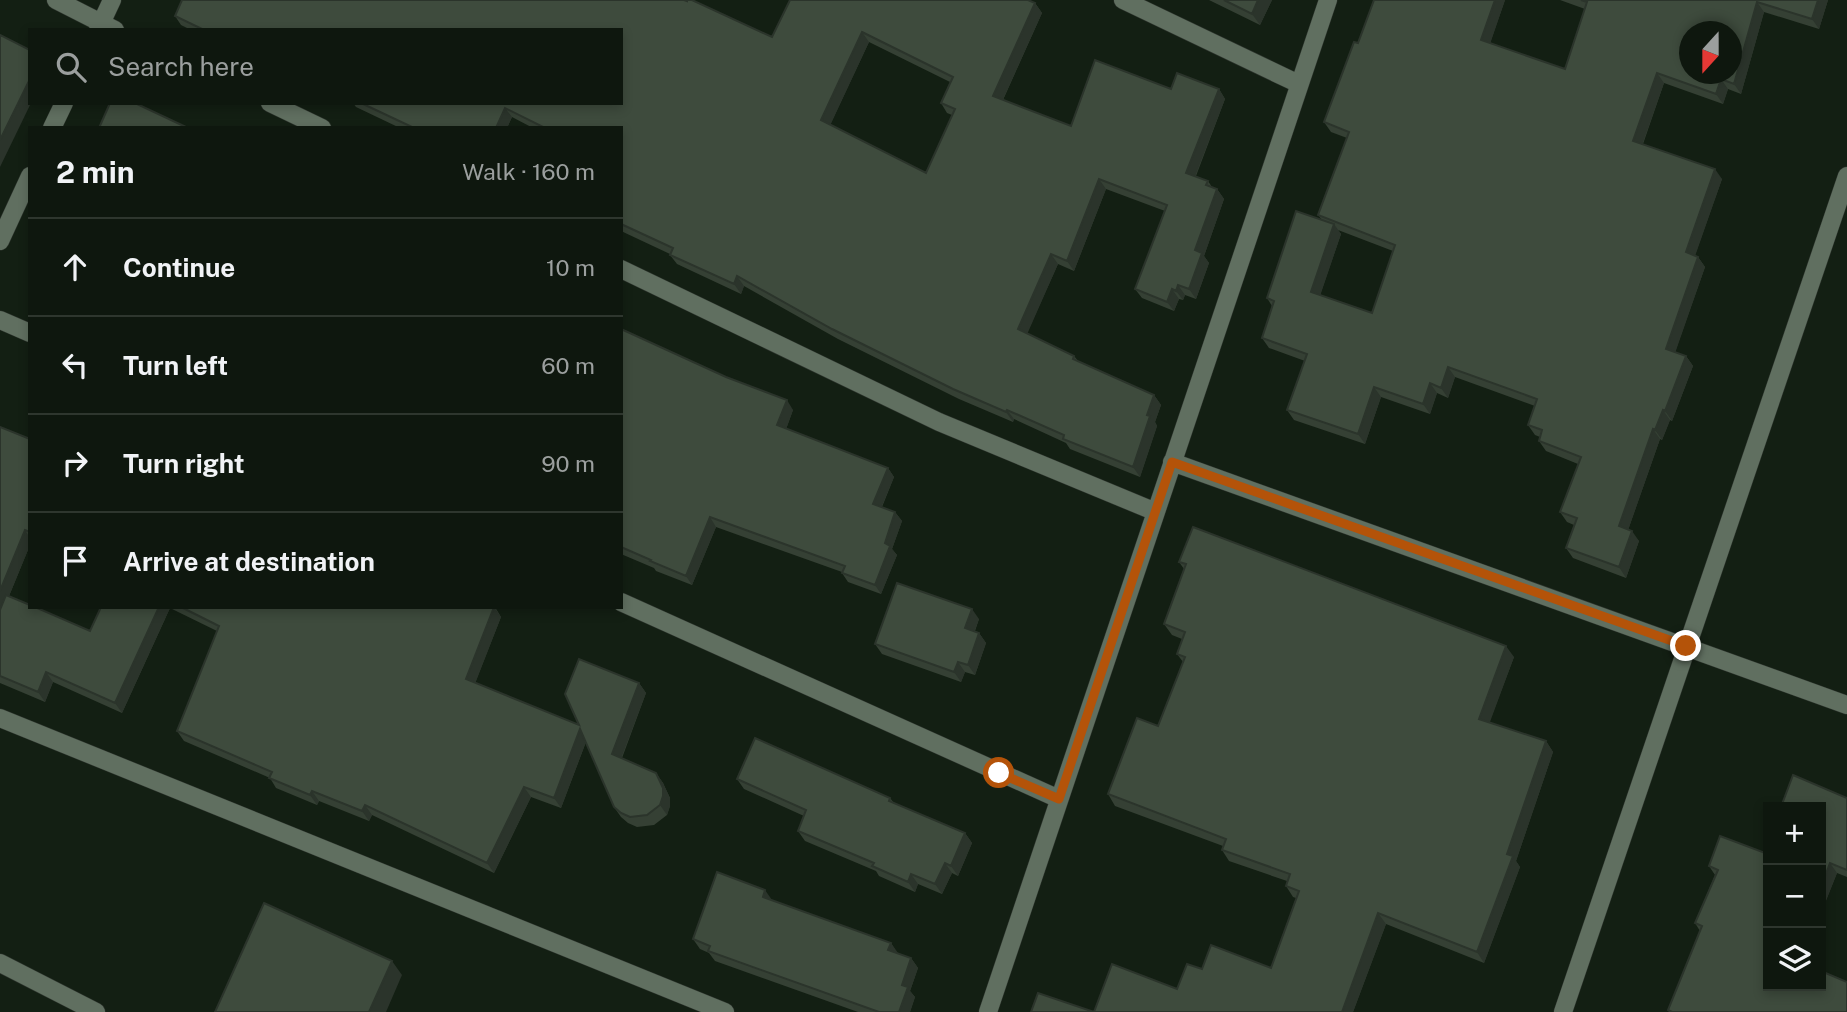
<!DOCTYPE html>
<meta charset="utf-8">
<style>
body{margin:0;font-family:"Public Sans",sans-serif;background:#172017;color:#f1f3f6}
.controls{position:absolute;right:21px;bottom:21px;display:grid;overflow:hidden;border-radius:0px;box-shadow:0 4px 10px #0003}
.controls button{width:63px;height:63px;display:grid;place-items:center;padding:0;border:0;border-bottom:2px solid #2e362e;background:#0e170e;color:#f1f3f6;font:35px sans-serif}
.compass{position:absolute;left:1679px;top:21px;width:63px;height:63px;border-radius:50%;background:#0e170e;box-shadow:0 4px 10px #0003;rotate:201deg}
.stop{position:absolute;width:21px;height:21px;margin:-16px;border:5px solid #b45309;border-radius:50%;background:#fff}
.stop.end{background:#b45309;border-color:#fff;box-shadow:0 2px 7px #0008}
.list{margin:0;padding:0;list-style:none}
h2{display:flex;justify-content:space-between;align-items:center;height:91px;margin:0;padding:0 28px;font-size:30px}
h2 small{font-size:23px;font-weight:400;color:#9b9f9e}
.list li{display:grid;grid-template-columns:46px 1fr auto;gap:21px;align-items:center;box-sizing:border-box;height:98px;padding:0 28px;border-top:2px solid #2e362e}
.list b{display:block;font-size:26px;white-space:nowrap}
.list em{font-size:23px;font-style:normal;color:#9b9f9e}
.icon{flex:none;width:38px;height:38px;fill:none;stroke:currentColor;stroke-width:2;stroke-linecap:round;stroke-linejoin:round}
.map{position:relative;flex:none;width:1847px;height:1012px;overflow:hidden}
.search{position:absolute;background:#0e170e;box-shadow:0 4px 10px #0003;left:28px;top:28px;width:595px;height:77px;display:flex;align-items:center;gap:18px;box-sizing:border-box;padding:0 24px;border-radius:0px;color:#9b9f9e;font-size:26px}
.panel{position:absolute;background:#0e170e;box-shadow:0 4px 10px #0003;left:28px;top:126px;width:595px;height:483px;border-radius:0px}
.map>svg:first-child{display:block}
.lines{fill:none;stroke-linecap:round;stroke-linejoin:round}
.minor-casing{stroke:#2e352e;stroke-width:19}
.minor{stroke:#606f60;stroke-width:18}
.wall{fill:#354034;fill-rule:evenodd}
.shaded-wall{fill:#2b342b}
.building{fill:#3e4b3d;stroke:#2b342b;stroke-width:2;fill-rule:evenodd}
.route{stroke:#b45309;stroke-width:9}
</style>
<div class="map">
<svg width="1847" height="1012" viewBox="0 0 1847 1012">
<rect width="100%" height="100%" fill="#131f13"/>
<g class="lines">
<defs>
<path id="minor" d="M56,0L115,30
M1123,0L1299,84
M98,30L112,0
M270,103L322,128
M52,128L64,103
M0,241L30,176
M621,269L939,422L1156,512
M0,320L30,333
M1172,462L1847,705
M621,602L1059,799
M0,718L725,1012
M0,963L96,1012
M988,1012L1328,0
M1563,1012L1847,176"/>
</defs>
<!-- minor casing -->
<use href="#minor" class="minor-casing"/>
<!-- minor -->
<use href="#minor" class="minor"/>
</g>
<!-- wall -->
<path class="wall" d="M182,0H684L687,1V0H692L772,37L790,0H1028L1035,3L1042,13L1003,100L1071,126L1095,60L1171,89L1177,73L1219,89L1225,99L1196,176L1208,181L1212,187L1217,189L1224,199L1204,256L1209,263L1196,299L1185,295L1183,300L1179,299L1174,311L1142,298L1135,289L1165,211L1106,189L1074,271L1058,264L1027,333L1074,356L1079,362L1154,395L1161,405L1155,422L1157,426L1140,477L1070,449L1066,443L1014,419L1013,422L959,399L838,339L744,286L741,294L677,264L670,255V254L621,231V128H533L512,117L507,128H400L356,107L353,103H621V30H191L181,25L175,16ZM869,42L950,82L941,103L947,113L952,115L926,173L830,125Z
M1209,0H1272L1260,25Z
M1505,0L1490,43L1565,69L1585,9L1560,0H1828L1819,29L1764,12L1741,94L1728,89L1723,104L1664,83L1643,144L1722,179L1695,255L1698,257L1705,267L1675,352L1686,356L1693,366L1672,421L1670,420L1662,440L1660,439L1628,530L1639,541L1626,578L1573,558L1566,548L1574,525L1567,522L1560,512L1578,464L1546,451L1539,441L1540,437L1535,435L1528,425L1535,406L1455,377L1448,398L1437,393L1430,414L1381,397L1365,444L1294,420L1287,410L1305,361L1269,348L1262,338L1272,306L1267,298L1322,220L1318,215L1347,138L1331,132L1324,122L1358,43ZM1338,230L1393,251L1372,313L1320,295L1341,234Z
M621,329L793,410L786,429L888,468L894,477L882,507L895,512L902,521L892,549L897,555L881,594L848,582L842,573V572L716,527L692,585L656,571L654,568L621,554Z
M0,427L30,439V545L9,596L90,631L101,607H495L501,617L475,683L579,725L639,683L646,693L622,758L656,773L663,783L670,798V806L667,815L654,825L637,827L628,823L621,817L614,807L586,742L561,808L531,797L494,873L372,815L369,821L319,801L317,805L276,788L270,778L184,741L177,731L217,631L170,608L122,713L53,682L45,702L0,683Z
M1179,562L1514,657L1489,723L1546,741L1553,752L1516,861L1520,867L1484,963L1386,924L1353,1012H1031H1094L1177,989L1202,969L1271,968L1296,898L1293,897L1286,886L1287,881L1229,861L1222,850L1223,846L1115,806L1108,794L1158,726L1183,662L1177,654L1182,639L1172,635L1164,624L1184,569Z
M979,619L975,631L979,633L986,643L975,675L965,672L961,682L882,654L875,644Z
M737,779L890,798L894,803L965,833L972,843L958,876L952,873L942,894L918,884L915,892L879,876L876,871L805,841L798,831L804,816L744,789Z
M1847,798V877L1837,873L1821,913V807Z
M1720,836L1768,986L1847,1012H1669L1668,1010L1700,931L1695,923L1715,875L1709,866Z
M772,900V901L891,943L897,953L911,958L918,968L910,991L915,997L910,1012H858L715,961L709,953L700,949L693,939Z"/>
<!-- shaded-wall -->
<path class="shaded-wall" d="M1258,0H1272L1260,25L1252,14Z
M1495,0H1505L1488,50L1481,40Z
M1818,0H1828L1819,29L1812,19Z
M1757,2L1764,12L1741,94L1734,84Z
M1035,3L1042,13L1000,106L993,96Z
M862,32L869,42L828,130L821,120Z
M1657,73L1664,83L1640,151L1633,141Z
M30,79V103H31L0,167V140Z
M1721,79L1728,89L1723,104L1716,94Z
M1219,89L1225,99L1193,182L1186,173Z
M505,108L512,117L507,128H496Z
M1715,169L1722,179L1693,262L1686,252Z
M1099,179L1106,189L1074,271L1067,261Z
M1217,189L1224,199L1204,256L1209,263L1196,299L1189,289L1195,250Z
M1334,224L1341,234L1318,302L1311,292Z
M1051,254L1058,264L1025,339L1018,329Z
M1698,257L1705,267L1673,359L1666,349Z
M737,276L744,286L741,294L734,284Z
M1178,285L1185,295L1183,300L1176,291Z
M1172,289L1179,299L1174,311L1167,302Z
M1686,356L1693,366L1672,421L1665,411Z
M1448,367L1455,377L1448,398L1441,388Z
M1430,383L1437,393L1430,414L1423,404Z
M1374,387L1381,397L1365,444L1358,434Z
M1154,395L1161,405L1155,422L1157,426L1140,477L1133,467L1147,415Z
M787,400L793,410L784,435L777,425Z
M1007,410L1014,419L1013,422L1006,412Z
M1663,410L1670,420L1662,440L1655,430Z
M1653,429L1660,439L1626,536L1619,526Z
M888,468L894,477L879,513L873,504Z
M895,512L902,521L892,549L897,555L881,594L875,585L885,543Z
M710,517L716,527L692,585L686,576Z
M25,530L30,538V545L0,618V591Z
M1632,531L1639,541L1626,578L1619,567Z
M159,607H169L170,608L122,713L115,703Z
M494,607L501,617L473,689L466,679Z
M972,609L979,619L972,638L965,628Z
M979,633L986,643L975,675L968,665Z
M1506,646L1514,657L1487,730L1479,719Z
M958,662L965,672L961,682L954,672Z
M46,672L53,682L45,702L38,692Z
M639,683L646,693L619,764L612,754Z
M580,729L587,739L561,808L554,798Z
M1546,741L1553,752L1516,861L1520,867L1484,963L1477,952L1507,854Z
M656,773L663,783L670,798V806L667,815L660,805Z
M524,787L531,797L494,873L487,863Z
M312,791L319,801L317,805L310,795Z
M365,805L372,815L369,821L362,811Z
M965,833L972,843L958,876L951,866Z
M945,863L952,873L942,894L935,884Z
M1830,863L1837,873L1821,913V887Z
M911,874L918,884L915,892L908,882Z
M765,890L772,900L770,907L763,897Z
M1378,913L1386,924L1353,1012H1342Z
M891,943L898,953L895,960L888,950Z
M911,958L918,968L910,991L915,997L910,1012H899L902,985Z
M392,961L402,975L386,1012H369Z"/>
<!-- building -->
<path class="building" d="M182,0H684L687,1V0H692L772,37L790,0H1028L1035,3L993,96L1071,126L1095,60L1171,89L1177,73L1219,89L1186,173L1208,181L1206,185L1217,189L1195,250L1202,253L1189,289L1178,285L1176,291L1172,289L1167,302L1135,289L1167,205L1099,179L1067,261L1051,254L1018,329L1074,356L1073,359L1154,395L1147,415L1150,416L1133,467L1063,439L1064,435L1007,410L1006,412L953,389L832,329L737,276L734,284L670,255L673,248L621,224V128H545L505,108L496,128H414L361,103H621V30H204L175,16ZM862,32L953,77L941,103L955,109L926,173L821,120Z
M1224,0H1258L1252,14Z
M1374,0H1495L1481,40L1565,69L1587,2L1581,0H1818L1812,19L1757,2L1734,84L1721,79L1716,94L1657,73L1633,141L1715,169L1686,252L1698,257L1666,349L1686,356L1665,411L1663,410L1655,430L1653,429L1619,526L1632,531L1619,567L1566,548L1577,518L1560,512L1581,457L1539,441L1542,430L1528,425L1537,399L1448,367L1441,388L1430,383L1423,404L1374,387L1358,434L1287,410L1307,354L1262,338L1274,301L1267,298L1296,211L1334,224L1311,292L1372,313L1395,245L1318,215L1349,132L1324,122L1354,42L1358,43ZM1690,32H1732V74H1690Z
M0,35L30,50V79L0,140Z
M110,103H135L188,128H99Z
M621,329L726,377L787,400L777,425L888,468L873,504L895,512L885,543L890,546L875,585L842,573L845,566L710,517L686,576L650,561L651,560L621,547Z
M0,427L30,439V532L25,530L0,591Z
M1193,527L1506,646L1479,719L1546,741L1507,854L1513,856L1477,952L1378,913L1342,1012H1031L1038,993L1094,1012L1112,964L1177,989L1187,964L1202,969L1211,945L1271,968L1299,891L1286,886L1290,874L1222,850L1226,839L1108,794L1137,718L1158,726L1185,657L1177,654L1185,632L1164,624L1186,564L1179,562Z
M897,583L972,609L965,628L979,633L968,665L958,662L954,672L875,644Z
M6,595L30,605V607H35L90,631L101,607H159L115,703L46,672L38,692L0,676V610Z
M181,607H494L466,679L579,725L565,694L579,659L639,683L612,754L656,773L663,788V796L660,805L647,815L630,817L621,813L614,807L580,729L554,798L524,787L487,863L365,805L362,811L312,791L310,795L269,778L272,772L177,731L219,626Z
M755,738L890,798L889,801L965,833L951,866L945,863L935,884L911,874L908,882L872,866L874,863L798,831L806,810L737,779Z
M1793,775L1847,798V870L1830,863L1821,887V807H1781Z
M1720,836L1765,853L1768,845V986H1821V971L1847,982V1012H1672L1668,1010L1702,926L1695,923L1718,870L1709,866Z
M717,872L765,890L763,897L891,943L888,950L911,958L902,985L908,987L899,1012H879L708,951L710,946L693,939Z
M264,903L392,961L369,1012H215Z"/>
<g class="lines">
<!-- route -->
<path class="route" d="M999,773L1059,799L1172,462L1686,646"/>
</g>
</svg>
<div class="controls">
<button>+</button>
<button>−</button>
<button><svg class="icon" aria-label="layers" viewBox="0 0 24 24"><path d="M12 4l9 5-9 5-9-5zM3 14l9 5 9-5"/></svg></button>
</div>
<svg class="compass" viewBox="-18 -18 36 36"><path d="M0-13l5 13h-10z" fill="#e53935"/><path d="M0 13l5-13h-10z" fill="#9b9f9e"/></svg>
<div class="stop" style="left:999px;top:773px"></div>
<div class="stop end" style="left:1686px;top:646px"></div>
<div class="search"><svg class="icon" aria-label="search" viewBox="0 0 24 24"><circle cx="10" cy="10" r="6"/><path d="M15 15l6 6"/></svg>Search here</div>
<section class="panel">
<h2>2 min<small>Walk · 160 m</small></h2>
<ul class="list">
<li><svg class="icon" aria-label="ahead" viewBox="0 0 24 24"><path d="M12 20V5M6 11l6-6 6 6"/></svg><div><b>Continue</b></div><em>10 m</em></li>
<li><svg class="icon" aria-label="left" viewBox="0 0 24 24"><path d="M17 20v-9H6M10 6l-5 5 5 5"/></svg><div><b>Turn left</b></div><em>60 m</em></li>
<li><svg class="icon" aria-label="right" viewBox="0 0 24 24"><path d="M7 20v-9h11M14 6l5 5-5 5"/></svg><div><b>Turn right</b></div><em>90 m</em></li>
<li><svg class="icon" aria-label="arrive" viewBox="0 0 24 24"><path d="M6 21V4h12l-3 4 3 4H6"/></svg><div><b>Arrive at destination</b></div></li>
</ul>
</section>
</div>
